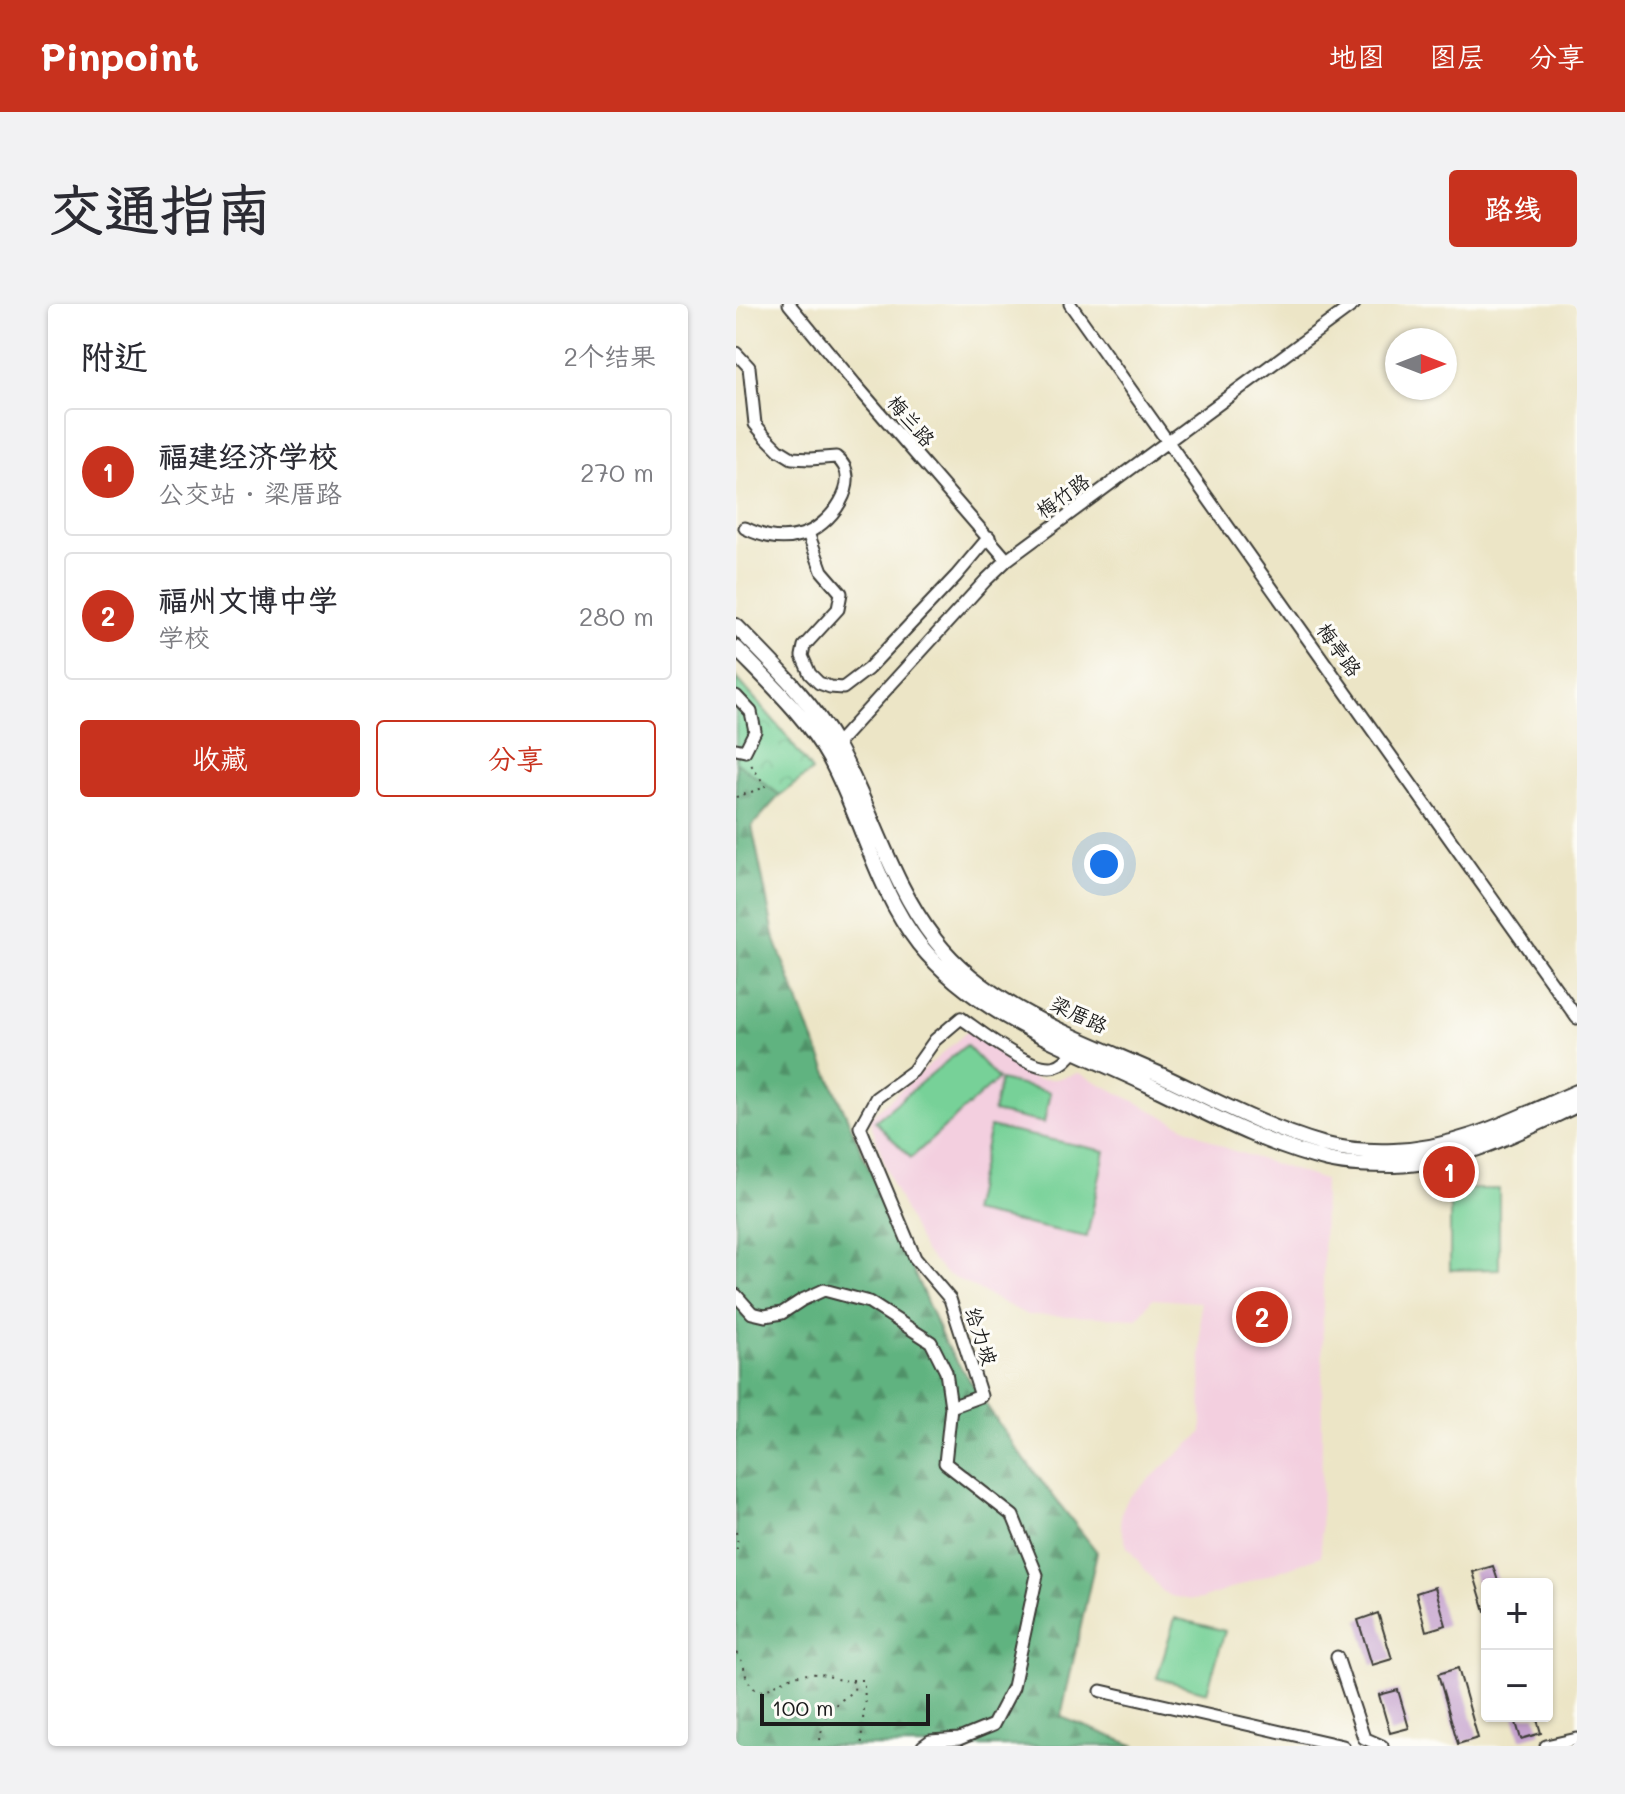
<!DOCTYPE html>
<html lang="zh">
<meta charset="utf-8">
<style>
body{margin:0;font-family:Mali,"LXGW WenKai TC",sans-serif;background:#f2f2f3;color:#2b2b33}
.controls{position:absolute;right:24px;bottom:24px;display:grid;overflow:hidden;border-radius:8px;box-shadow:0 2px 6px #0004}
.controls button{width:72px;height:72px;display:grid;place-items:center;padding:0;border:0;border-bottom:2px solid #e1e1e2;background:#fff;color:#2b2b33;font:40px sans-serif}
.compass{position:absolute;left:649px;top:24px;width:72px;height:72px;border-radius:50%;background:#fff;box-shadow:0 2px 6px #0004;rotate:90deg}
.scale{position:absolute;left:24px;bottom:20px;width:170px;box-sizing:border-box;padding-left:8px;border:4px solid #1c1c1c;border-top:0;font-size:22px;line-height:28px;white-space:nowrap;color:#1c1c1c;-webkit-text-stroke:6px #fdfcf7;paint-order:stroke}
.you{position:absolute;left:368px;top:560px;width:28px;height:28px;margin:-20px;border:6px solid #fff;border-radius:50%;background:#1a73e8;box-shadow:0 0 0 12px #1a73e833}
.badge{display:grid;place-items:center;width:52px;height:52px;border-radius:50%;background:#c8321e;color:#fff;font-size:26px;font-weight:700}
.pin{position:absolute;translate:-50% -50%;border:4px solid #fff;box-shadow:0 2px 8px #0006}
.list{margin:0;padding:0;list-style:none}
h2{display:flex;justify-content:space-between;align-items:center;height:104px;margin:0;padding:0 32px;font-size:34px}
h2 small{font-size:26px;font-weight:400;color:#7c7c81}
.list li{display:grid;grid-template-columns:52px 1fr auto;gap:24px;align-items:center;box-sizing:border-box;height:128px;margin:0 16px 16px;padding:0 16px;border:2px solid #e1e1e2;border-radius:8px}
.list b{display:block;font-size:30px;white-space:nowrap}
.list p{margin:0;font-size:26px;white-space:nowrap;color:#7c7c81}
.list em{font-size:26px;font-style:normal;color:#7c7c81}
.actions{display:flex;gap:16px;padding:24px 32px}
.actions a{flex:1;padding:18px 0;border:2px solid #c8321e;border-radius:8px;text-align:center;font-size:28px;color:#c8321e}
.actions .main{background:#c8321e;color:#fff}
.map{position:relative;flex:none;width:841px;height:1442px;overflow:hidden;border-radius:8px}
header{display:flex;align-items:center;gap:48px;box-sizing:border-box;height:112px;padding:0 40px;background:#c8321e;color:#fff}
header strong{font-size:38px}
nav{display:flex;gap:44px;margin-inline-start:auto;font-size:28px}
.intro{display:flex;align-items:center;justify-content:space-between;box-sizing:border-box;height:192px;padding:0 48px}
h1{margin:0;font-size:56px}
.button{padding:20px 36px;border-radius:8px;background:#c8321e;color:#fff;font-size:28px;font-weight:700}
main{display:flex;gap:48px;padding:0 48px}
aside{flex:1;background:#fff;border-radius:8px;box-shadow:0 2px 6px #0004}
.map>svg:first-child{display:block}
.built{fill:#f3cfdf}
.green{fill:#77d198;stroke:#4a765a;stroke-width:2}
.forest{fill:url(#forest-firs);stroke:#3e684e;stroke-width:2}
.park{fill:url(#park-crowns);stroke:#4a765a;stroke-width:2}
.building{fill:#c4a1cd}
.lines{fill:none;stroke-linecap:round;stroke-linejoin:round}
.minor-casing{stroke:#3b3a36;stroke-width:15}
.major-casing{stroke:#3b3a36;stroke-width:18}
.path{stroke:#3b3a36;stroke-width:2;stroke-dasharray:2 6;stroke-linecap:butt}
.minor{stroke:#fff;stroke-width:11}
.major{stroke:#fff;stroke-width:14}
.labels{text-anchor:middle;stroke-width:6;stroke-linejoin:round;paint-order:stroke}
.street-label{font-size:20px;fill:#1c1c1c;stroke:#fdfcf7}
</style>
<header>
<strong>Pinpoint</strong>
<nav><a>地图</a><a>图层</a><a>分享</a></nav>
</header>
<div class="intro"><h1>交通指南</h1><a class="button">路线</a></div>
<main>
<aside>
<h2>附近<small>2个结果</small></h2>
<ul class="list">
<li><span class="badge">1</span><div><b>福建经济学校</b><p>公交站 · 梁厝路</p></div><em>270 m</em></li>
<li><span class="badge">2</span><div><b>福州文博中学</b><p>学校</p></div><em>280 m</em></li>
</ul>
<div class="actions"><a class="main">收藏</a><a>分享</a></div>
</aside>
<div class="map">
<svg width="841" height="1442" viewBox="0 0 841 1442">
<defs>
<pattern id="forest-firs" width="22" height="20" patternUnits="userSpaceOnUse" patternTransform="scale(2)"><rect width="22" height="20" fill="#61b380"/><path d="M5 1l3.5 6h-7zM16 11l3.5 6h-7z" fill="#4f9168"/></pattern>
<pattern id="park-crowns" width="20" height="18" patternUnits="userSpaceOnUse" patternTransform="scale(2)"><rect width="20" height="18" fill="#77d198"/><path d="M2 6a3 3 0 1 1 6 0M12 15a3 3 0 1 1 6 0" fill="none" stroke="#66b382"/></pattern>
</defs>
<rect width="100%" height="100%" fill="#fdfcf7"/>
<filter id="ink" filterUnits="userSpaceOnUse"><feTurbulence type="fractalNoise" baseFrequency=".0125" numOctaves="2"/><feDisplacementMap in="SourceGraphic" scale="16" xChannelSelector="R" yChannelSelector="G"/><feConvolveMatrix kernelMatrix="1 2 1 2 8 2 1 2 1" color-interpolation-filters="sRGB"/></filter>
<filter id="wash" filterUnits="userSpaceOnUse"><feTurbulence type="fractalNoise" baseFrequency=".006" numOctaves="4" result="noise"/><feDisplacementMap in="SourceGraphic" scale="32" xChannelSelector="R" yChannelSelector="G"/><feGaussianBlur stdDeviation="1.8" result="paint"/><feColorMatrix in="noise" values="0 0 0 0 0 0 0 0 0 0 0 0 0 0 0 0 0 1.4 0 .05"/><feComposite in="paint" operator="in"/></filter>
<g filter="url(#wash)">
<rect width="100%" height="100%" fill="#ece5c6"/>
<!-- built -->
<path class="built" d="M233,726L290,771L300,775H320L343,769L492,845L588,876L585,1252L466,1295L455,1296L435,1292L426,1287L391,1243L384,1221L386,1206L393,1193L466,1129L464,998L416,995L402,1014L291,1011L209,969L188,947L155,878L133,814Z"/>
<!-- green -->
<path class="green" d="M230,741L262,775L175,854L139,817Z
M264,776L314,788L308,819L257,808Z
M254,823L369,847L351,933L235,908Z
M714,885H763V965L714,966Z
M439,1314L489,1327L471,1388L421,1374Z"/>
<!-- forest -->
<path class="forest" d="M0,458L44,491L16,522L39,636L72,723L209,1040L278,1142L361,1248L325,1413L400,1442H0Z"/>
<!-- park -->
<path class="park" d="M0,373L46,426L76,467L44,491L0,458Z"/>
<g id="blocks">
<!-- building -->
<path class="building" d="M757,1262L763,1280H751V1307H749L737,1268Z
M699,1283L710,1321L690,1327L680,1289Z
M642,1309L656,1355L636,1361L622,1316Z
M722,1364L742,1434L722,1440L702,1370Z
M662,1386L673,1424L654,1429L643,1391Z
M778,1412H800L805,1429L785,1435Z"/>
</g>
</g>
<g filter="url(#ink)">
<use href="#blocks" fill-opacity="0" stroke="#3b3a36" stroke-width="2"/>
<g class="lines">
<defs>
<path id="minor" d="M53,0L119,80L271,256
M334,0L841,714
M0,49L13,63L19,120L29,132L43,146L56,154L74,155L100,153C130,176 93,224 65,231C46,237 27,233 9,224
M72,229L86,267L105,289L102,305L68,342L66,352L74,370L83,379L94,383L107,384L132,365L220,272L253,233
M0,392L15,408L19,427L9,447L0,445
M97,444L250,276L271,256L618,0
M0,991L16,1009L29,1012L46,1009L66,996L88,986L133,998L195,1038L210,1068L215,1103
M601,1353L628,1434L646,1442
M365,1387L607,1442
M187,1442L194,1437L223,1435L257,1421L277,1383L301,1271L277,1212L209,1159L215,1103L245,1092L214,995L179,954L124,823L140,794L177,767L199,736L225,714C244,727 297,770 320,762C328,760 334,752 340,746
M810,1442L841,1435"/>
<path id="major" d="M0,322C36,359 76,397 101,442C136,505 154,578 199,636C252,705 348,736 425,771C478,796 530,824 586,840C609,846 634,848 658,847C724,845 782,813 841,788
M0,344C33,378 71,413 94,455C126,515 141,586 183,640C241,712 333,743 413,781C471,809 529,841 592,856C613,861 636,861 658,861C724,859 782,828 841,801"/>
</defs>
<!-- minor casing -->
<use href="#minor" class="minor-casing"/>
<!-- major casing -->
<use href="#major" class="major-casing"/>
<!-- path -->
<path class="path" d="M0,493L30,483L14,459
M0,1228L2,1242L0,1246
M0,1349C14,1364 3,1372 21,1387C37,1387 46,1373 63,1371C70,1370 83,1369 90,1371C100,1375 104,1377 115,1376L119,1380L118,1386C88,1411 90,1402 83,1442
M116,1376H127C132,1399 124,1419 126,1442"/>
<!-- minor -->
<use href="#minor" class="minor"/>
<!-- major -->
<use href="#major" class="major"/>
</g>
</g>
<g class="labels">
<!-- street labels -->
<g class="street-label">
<text transform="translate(175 117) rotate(49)" y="7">梅兰路</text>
<text transform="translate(327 192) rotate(-36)" y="7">梅竹路</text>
<text transform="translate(603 346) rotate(54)" y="7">梅亭路</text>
<text transform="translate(343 711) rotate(25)" y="7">梁厝路</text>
<text transform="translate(245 1032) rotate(72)" y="7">给力坡</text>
</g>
</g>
</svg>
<div class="controls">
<button>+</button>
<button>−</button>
</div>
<svg class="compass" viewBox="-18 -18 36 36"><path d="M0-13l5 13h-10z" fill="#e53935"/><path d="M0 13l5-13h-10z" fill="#7c7c81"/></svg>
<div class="scale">100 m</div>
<div class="you"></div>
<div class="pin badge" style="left:713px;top:868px">1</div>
<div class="pin badge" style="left:526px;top:1013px">2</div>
</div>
</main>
